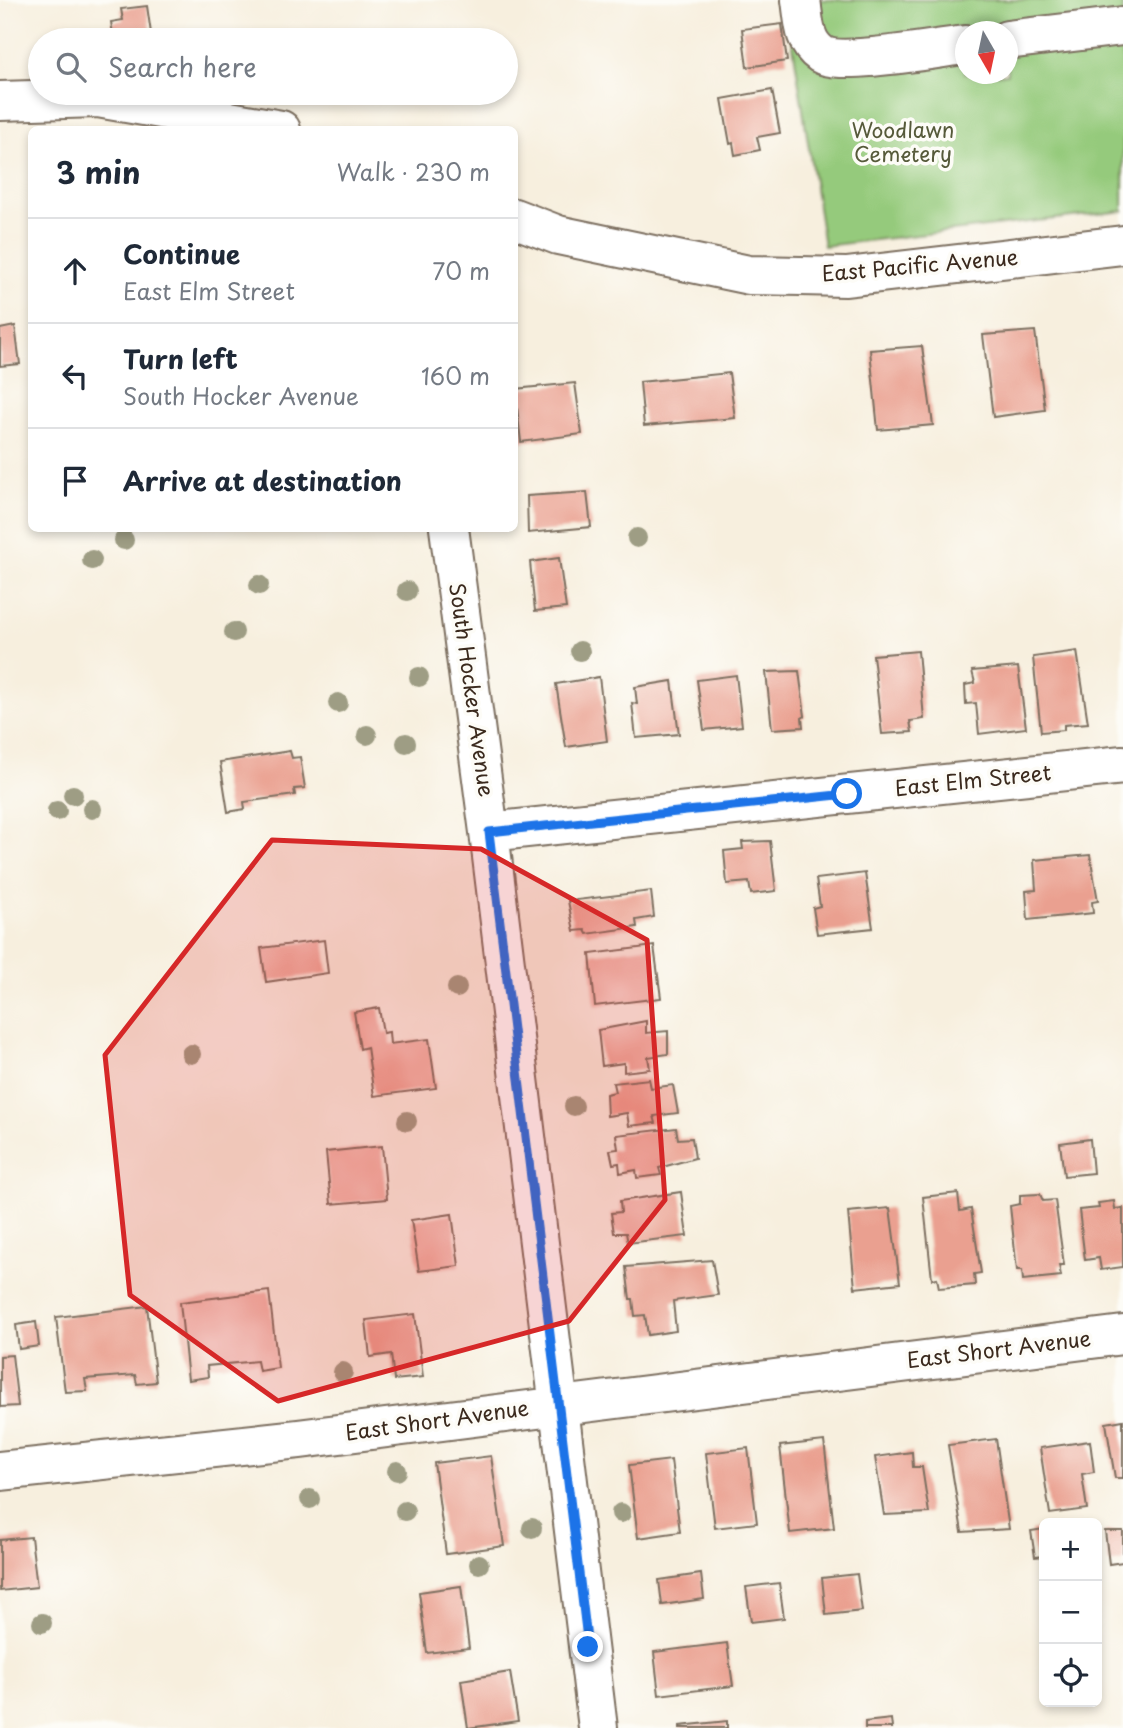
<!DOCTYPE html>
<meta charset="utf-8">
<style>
body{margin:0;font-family:"Playpen Sans",sans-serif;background:#f2f2f3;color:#1f2937}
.controls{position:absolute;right:21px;bottom:21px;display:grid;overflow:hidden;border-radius:10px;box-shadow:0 4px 10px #0003}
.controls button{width:63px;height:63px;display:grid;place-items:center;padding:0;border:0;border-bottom:2px solid #e0e1e3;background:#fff;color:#1f2937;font:35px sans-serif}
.compass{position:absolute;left:955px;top:21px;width:63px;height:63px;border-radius:50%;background:#fff;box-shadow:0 4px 10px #0003;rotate:171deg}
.stop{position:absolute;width:21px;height:21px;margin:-16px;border:5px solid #1a73e8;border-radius:50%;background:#fff}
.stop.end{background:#1a73e8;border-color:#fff;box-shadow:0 2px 7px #0008}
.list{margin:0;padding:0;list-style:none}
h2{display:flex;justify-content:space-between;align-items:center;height:91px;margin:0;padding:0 28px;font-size:30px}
h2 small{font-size:23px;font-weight:400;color:#747a83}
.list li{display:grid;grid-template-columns:46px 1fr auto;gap:21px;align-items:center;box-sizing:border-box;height:105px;padding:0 28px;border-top:2px solid #e0e1e3}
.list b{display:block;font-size:26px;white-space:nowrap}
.list p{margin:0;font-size:23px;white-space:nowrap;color:#747a83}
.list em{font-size:23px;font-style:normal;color:#747a83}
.icon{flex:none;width:38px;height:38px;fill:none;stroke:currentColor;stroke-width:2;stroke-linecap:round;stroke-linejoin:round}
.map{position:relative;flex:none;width:1123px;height:1728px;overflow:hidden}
.search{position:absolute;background:#fff;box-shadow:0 4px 10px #0003;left:28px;top:28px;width:490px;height:77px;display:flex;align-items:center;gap:18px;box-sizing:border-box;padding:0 24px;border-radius:38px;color:#747a83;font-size:26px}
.panel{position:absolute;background:#fff;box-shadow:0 4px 10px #0003;left:28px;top:126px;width:490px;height:406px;border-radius:10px}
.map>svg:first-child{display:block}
.green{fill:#95ca7b;stroke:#687a4c;stroke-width:2;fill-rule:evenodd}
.building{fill:#eaa090}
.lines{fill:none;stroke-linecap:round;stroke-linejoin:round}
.minor-casing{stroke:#7d6f61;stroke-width:42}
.minor{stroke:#fff;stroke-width:38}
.tree{fill:#9e9d84}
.route{stroke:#1a73e8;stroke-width:9}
.marked{fill:#d62828;fill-opacity:0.2;stroke:#d62828;stroke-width:5;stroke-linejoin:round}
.labels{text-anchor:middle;stroke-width:7;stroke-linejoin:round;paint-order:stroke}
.park-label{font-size:21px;fill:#565a3a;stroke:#fdfcf7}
.street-label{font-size:21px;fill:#3b2a1e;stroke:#fdfcf7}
</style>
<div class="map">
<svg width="1123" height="1728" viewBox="0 0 1123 1728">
<rect width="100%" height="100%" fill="#fdfcf7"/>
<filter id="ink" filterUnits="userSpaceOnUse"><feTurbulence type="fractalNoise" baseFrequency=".0143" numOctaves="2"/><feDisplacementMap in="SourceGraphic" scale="14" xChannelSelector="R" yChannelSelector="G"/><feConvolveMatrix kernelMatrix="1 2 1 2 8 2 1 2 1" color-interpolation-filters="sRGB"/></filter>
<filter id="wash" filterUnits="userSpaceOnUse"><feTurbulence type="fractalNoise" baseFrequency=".00686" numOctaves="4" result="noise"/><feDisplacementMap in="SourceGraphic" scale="28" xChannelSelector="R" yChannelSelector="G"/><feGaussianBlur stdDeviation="1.57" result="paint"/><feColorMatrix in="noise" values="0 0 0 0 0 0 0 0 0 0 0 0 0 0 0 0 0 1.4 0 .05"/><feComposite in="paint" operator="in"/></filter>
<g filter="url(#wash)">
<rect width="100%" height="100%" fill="#f7efde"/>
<!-- green -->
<path class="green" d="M786,0H1123V211L824,246ZM965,32H1007V74H965Z"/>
<g id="blocks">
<!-- building -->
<path class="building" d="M147,6L152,40H114L111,22L123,20L121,9Z
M782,24L787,61L747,67L742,29Z
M772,90L780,133L757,137L760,150L735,155L733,143L730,144L722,99Z
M15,326L20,364L0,366V329Z
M1035,331L1045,410L993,417L983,335Z
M922,346L933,425L878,430L870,350Z
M729,373L735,418L644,426L640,382Z
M575,383L582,434L521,442L515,389Z
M587,492L591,527L528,533L527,496Z
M559,558L566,608L535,611L530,562Z
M918,651L924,719L910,721L912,732L882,734L873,655Z
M1077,651L1088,723L1064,725V730L1041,732L1033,657Z
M1018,667L1026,728L979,734L976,703L966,704L965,685L975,683L972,671Z
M799,671L805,716L802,718L803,727L772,729L766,672Z
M736,675L742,726L704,730L697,680Z
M599,677L607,741L566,747L556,684Z
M672,681L679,734L636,738L632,703L637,704L635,687Z
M290,751L292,758L300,757L305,788L294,789L295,795L244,802L245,809L228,812L220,762Z
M770,841L776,891L751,894L749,882L727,884L724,851L743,849L742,842Z
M1090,855L1098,901L1092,902L1093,913L1028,920L1026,891L1036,890L1034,860Z
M865,873L873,928L817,934L813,908L820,906L816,879Z
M651,891L654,917L636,920L637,927L587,934L585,930L574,931L568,901Z
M324,940L328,973L266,982L261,948Z
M654,946L661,998L595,1006L590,954Z
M379,1008L383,1033L389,1032L390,1044L429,1039L436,1088L374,1096L367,1047L360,1049L354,1012Z
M646,1021V1033L668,1031V1054L648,1057L650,1069L624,1072V1063L602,1066L598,1030Z
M649,1079L651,1088L673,1085L678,1113L654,1116L656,1123L629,1126L627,1113L607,1116L606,1094L615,1092L613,1083Z
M676,1128L678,1139L692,1138L695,1158L659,1168L661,1175L637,1178L636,1170L620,1173L619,1163L613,1164L610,1150L618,1149L616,1135Z
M1090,1139L1093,1173L1064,1176L1060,1143Z
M382,1146L387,1199L331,1204L326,1152Z
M681,1192L687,1236L628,1243L626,1233H614L611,1213L621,1212L620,1201Z
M958,1193L960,1211L971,1209L981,1273L974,1274L975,1285L939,1288L937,1278L932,1279L923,1197Z
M1040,1194L1043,1201L1055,1200L1064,1265H1059L1061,1276L1023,1280L1022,1270H1017L1010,1206L1020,1204V1195Z
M1114,1201L1115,1209L1123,1208V1267L1101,1270L1099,1258L1085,1260L1079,1210L1099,1208L1098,1203Z
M890,1208L900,1283L855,1288L848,1212Z
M452,1214L459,1266L419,1271L411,1220Z
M712,1260L718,1295L673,1301L676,1331L648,1335L645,1315L635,1316L633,1299H630L626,1267Z
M269,1291L278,1368L259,1371L257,1361L207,1366L208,1377L188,1380L180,1302Z
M147,1306L156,1382L137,1384L135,1375L85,1379L87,1391L65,1392L56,1317Z
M415,1314L423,1377L394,1380L391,1354L370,1357L366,1320Z
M36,1322L39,1346L19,1349L16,1325Z
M12,1355L18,1406L0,1407V1356Z
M1123,1420V1478H1115L1106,1423Z
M996,1439L1009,1529L962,1532L948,1445Z
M824,1441L834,1528L790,1533L780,1446Z
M1090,1441L1094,1472L1082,1474L1087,1509L1050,1514L1040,1448Z
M748,1448L757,1523L715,1528L706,1453Z
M912,1452L913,1467H922L929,1513L884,1515L875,1457Z
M491,1456L504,1546L446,1554L434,1463Z
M671,1460L680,1532L638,1538L629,1465Z
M1044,1529V1556L1035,1557L1031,1531Z
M1105,1531H1123V1562L1109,1564Z
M31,1537L37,1587L0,1591V1540Z
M701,1574L704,1599L662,1605L659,1580Z
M857,1574L862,1611L826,1615L822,1578Z
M779,1583L784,1618L751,1622L746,1587Z
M461,1586L469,1648L427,1653L419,1592Z
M727,1643L733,1686L659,1695L654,1652Z
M510,1672L518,1721L468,1728L461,1680Z
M891,1719L892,1728H865V1722Z
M727,1721V1728H680V1726Z"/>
</g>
</g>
<g filter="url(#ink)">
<use href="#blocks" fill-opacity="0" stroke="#7d6f61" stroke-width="2"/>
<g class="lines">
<defs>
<path id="minor" d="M801,0C804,19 803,42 821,54C840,66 939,48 965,45
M1007,40L1123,26
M0,101L98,98L281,130
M514,218L558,235L749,275L846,277L1123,245
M449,528L489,832L598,1728
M489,832L1123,765
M0,1471L299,1439L1123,1335"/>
</defs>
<!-- minor casing -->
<use href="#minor" class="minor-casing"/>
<!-- minor -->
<use href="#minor" class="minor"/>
</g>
<!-- trees -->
<g class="tree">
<circle cx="637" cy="538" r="10"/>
<circle cx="124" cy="540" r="10"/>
<circle cx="92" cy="560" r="10"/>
<circle cx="259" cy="585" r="10"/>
<circle cx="407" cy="591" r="10"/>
<circle cx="234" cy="632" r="10"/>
<circle cx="580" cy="651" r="10"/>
<circle cx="419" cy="677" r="10"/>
<circle cx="338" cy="703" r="10"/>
<circle cx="367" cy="735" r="10"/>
<circle cx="406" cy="743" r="10"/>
<circle cx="73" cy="795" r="10"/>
<circle cx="92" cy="809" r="10"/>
<circle cx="57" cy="811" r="10"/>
<circle cx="457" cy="988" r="10"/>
<circle cx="191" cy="1054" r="10"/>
<circle cx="574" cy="1106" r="10"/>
<circle cx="407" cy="1121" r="10"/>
<circle cx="343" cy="1372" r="10"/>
<circle cx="397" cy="1471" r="10"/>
<circle cx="310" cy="1499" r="10"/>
<circle cx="405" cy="1511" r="10"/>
<circle cx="621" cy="1513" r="10"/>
<circle cx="532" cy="1528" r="10"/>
<circle cx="479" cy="1564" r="10"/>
<circle cx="42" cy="1623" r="10"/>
</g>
</g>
<g class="lines" filter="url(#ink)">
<!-- route -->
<path class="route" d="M588,1647L489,832L847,794"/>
</g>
<!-- marked area -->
<path class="marked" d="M272,840L481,849L647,940L665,1200L569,1321L278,1401L130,1295L105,1055Z"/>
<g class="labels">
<!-- park labels -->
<g class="park-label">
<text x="903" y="138">Woodlawn<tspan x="903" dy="24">Cemetery</tspan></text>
</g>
<!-- street labels -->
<g class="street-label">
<text transform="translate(920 266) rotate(-5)" y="7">East Pacific Avenue</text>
<text transform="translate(471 690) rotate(82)" y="7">South Hocker Avenue</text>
<text transform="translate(973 781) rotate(-6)" y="7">East Elm Street</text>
<text transform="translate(999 1350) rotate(-7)" y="7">East Short Avenue</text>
<text transform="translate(437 1421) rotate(-8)" y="7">East Short Avenue</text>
</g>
</g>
</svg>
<div class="controls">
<button>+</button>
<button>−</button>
<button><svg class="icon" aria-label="locate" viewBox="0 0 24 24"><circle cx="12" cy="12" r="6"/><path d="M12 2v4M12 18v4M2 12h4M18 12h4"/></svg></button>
</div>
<svg class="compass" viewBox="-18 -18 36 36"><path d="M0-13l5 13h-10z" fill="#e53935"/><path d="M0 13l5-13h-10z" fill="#747a83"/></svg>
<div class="stop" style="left:847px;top:794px"></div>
<div class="stop end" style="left:588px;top:1647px"></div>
<div class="search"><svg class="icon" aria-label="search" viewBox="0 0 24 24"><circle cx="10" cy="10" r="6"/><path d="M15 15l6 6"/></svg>Search here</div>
<section class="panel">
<h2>3 min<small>Walk · 230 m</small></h2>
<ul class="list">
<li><svg class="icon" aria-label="ahead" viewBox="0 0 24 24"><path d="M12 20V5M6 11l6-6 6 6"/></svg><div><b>Continue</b><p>East Elm Street</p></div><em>70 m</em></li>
<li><svg class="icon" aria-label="left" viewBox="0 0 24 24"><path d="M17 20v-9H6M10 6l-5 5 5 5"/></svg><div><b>Turn left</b><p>South Hocker Avenue</p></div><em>160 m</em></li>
<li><svg class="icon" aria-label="arrive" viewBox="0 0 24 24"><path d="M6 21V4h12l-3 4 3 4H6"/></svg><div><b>Arrive at destination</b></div></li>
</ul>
</section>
</div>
